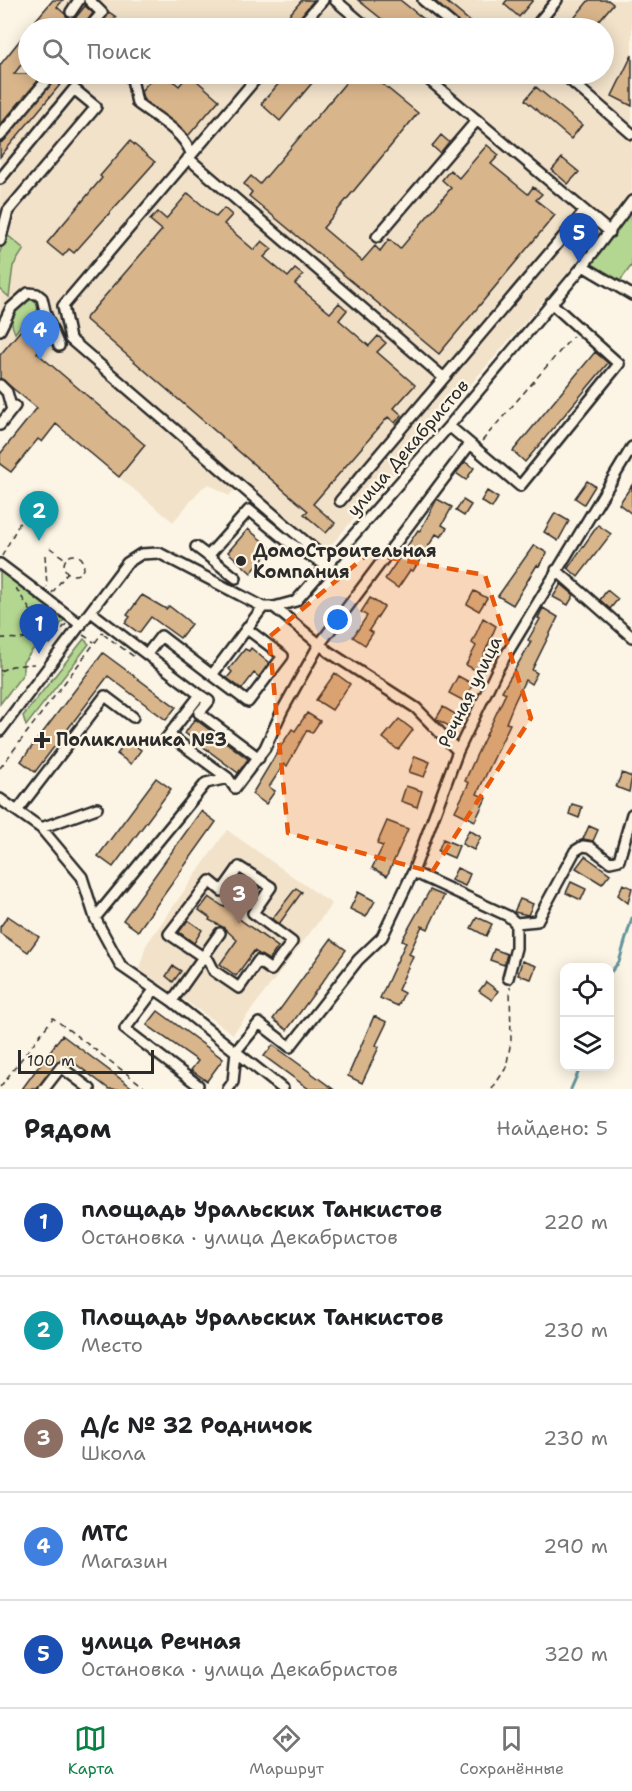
<!DOCTYPE html>
<html lang="ru">
<meta charset="utf-8">
<style>
body{margin:0;font-family:"Shantell Sans",sans-serif;background:#f2f2f2;color:#202124}
.controls{position:absolute;right:18px;bottom:18px;display:grid;overflow:hidden;border-radius:12px;box-shadow:0 3px 15px #0003}
.controls button{width:54px;height:54px;display:grid;place-items:center;padding:0;border:0;border-bottom:2px solid #e0e0e0;background:#fff;color:#202124;font:30px sans-serif}
.scale{position:absolute;left:18px;bottom:15px;width:136px;box-sizing:border-box;padding-left:6px;border:3px solid #2b2b2b;border-top:0;font-size:16px;line-height:21px;white-space:nowrap;color:#2b2b2b;-webkit-text-stroke:4px #fcf5e5;paint-order:stroke}
.you{position:absolute;left:338px;top:620px;width:21px;height:21px;margin:-15px;border:4px solid #fff;border-radius:50%;background:#1a73e8;box-shadow:0 0 0 9px #1a73e833}
.badge{display:grid;place-items:center;width:39px;height:39px;border-radius:50%;background:#0b8043;color:#fff;font-size:20px;font-weight:700}
.pin{position:absolute;translate:-50% -50px;filter:drop-shadow(0 2px 3px #0008)}
.pin::after{content:'';position:absolute;top:32px;width:21px;height:18px;background:inherit;clip-path:polygon(0 0,100% 0,50% 100%)}
.list{margin:0;padding:0;list-style:none}
h2{display:flex;justify-content:space-between;align-items:center;height:78px;margin:0;padding:0 24px;font-size:26px}
h2 small{font-size:20px;font-weight:400;color:#757577}
.list li{display:grid;grid-template-columns:39px 1fr auto;gap:18px;align-items:center;box-sizing:border-box;height:108px;padding:0 24px;border-top:2px solid #e0e0e0}
.list b{display:block;font-size:22px;white-space:nowrap}
.list p{margin:0;font-size:20px;white-space:nowrap;color:#757577}
.list em{font-size:20px;font-style:normal;color:#757577}
.icon{flex:none;width:33px;height:33px;fill:none;stroke:currentColor;stroke-width:2;stroke-linecap:round;stroke-linejoin:round}
.map{position:relative;flex:none;width:632px;height:1089px;overflow:hidden}
.search{position:absolute;background:#fff;box-shadow:0 3px 15px #0003;left:18px;right:18px;top:18px;height:66px;display:flex;align-items:center;gap:15px;box-sizing:border-box;padding:0 21px;border-radius:33px;color:#757577;font-size:22px}
.sheet{height:618px;background:#fff}
nav{display:flex;justify-content:space-around;align-items:center;box-sizing:border-box;height:84px;border-top:2px solid #e0e0e0;background:#fff;font-size:16px;color:#757577}
nav a{display:grid;justify-items:center;gap:3px}
nav .on{color:#0b8043}
.map>svg:first-child{display:block}
.built{fill:#f2e2ca}
.green{fill:#b3d690;stroke:#6f805e;stroke-width:1.5}
.lines{fill:none;stroke-linecap:round;stroke-linejoin:round}
.stream{stroke:#63949b;stroke-width:3}
.building{fill:#d9b58b;stroke:#2b2b2b;stroke-width:1.5}
.minor-casing{stroke:#2b2b2b;stroke-width:14}
.path{stroke:#2b2b2b;stroke-width:1.5;stroke-dasharray:6 4.5;stroke-linecap:butt}
.minor{stroke:#fcf5e5;stroke-width:9}
.marked{fill:#e8590c;fill-opacity:0.2;stroke:#e8590c;stroke-width:4.5;stroke-dasharray:12 8;stroke-linejoin:round}
.poi-dot{fill:#2b2b2b;stroke:#fcf5e5;stroke-width:2}
.labels{text-anchor:middle;stroke-width:5;stroke-linejoin:round;paint-order:stroke}
.street-label{font-size:18px;fill:#2b2b2b;stroke:#fcf5e5}
.poi-label{font-size:18px;font-weight:bold;fill:#2b2b2b;stroke:#fcf5e5;text-anchor:start}
</style>
<div class="map">
<svg width="632" height="1089" viewBox="0 0 632 1089">
<rect width="100%" height="100%" fill="#fcf5e5"/>
<filter id="ink" filterUnits="userSpaceOnUse"><feTurbulence type="fractalNoise" baseFrequency=".0167" numOctaves="2"/><feDisplacementMap in="SourceGraphic" scale="12" xChannelSelector="R" yChannelSelector="G"/><feConvolveMatrix kernelMatrix="1 2 1 2 8 2 1 2 1" color-interpolation-filters="sRGB"/></filter>
<g filter="url(#ink)">
<!-- built -->
<path class="built" d="M52,0H632V191L623,209L319,559L235,489L229,496L209,484L202,488L173,522L0,378V65L28,30V74H604V28H30Z
M227,830L332,904L233,1034L139,969L146,945Z"/>
<!-- green -->
<path class="green" d="M632,207V265L620,281L588,264Z
M6,234L24,249L13,266L9,297L0,289V252Z
M32,298L38,304L37,313L29,323L25,320L15,333C7,318 16,302 32,298Z
M0,571L65,619L55,631L46,633L23,662V674L0,704Z
M84,639L89,644L26,726L23,716Z"/>
<g class="lines">
<!-- stream -->
<path class="stream" d="M610,973L619,962L632,918
M571,1089L581,1066"/>
</g>
<!-- building -->
<path class="building" d="M53,0H63L57,7L73,21L85,6L93,13L82,28H29Z
M302,0H314L291,28H278Z
M358,0H400L435,28H393Z
M434,0H444L478,28H464Z
M507,0H533L519,17L504,4Z
M589,0H608L613,4L593,28H566Z
M109,12L116,17L107,28H98Z
M28,30V56L14,74H44L0,125V65Z
M632,55V106L612,96Z
M59,74H69L0,157V143L5,140Z
M156,74H165L179,86L189,74L219,100L188,136L143,99L141,91Z
M287,74H301L312,83L280,121L261,104Z
M353,74H370L418,113L323,228L362,261L375,246L380,251L389,239L400,249L451,188L442,180L450,170L459,178L487,145L499,155L491,164L528,194L533,187L542,194L536,200L555,215L439,354L249,196L252,192L244,184L251,176L260,184Z
M536,87L582,125L571,139L525,100Z
M441,135L449,142L440,153L432,146Z
M130,141L155,162L74,253L69,249L63,256L47,243L102,178L100,176Z
M562,158L579,172L568,184L552,170Z
M188,193L216,217L224,208L232,215L224,224L254,250L262,241L272,249L264,257L288,277L295,269L303,275L295,284L330,313L339,303L347,310L339,320L369,346L378,336L386,343L377,352L415,385L394,408L402,415L395,423L388,417L313,504L335,523L326,533L304,514L308,511L85,319L162,230L150,220L158,212L166,219Z
M25,325L46,343L37,353L145,445L119,477L56,424L42,442L38,439L11,472L0,464V454L37,408L0,378V355Z
M595,352L608,363L525,462L513,451Z
M465,462L474,468L466,480L456,473Z
M587,481L595,486L584,504L575,498Z
M632,485V514L619,504Z
M487,491L498,498L492,508L481,501Z
M437,499L452,507L442,525L447,528L441,537L436,534L413,571L410,570L398,588L385,579L418,530L420,531Z
M463,500L471,505L464,516L456,511Z
M555,513L569,521L558,541L544,532Z
M598,525L611,534L578,577L568,568Z
M248,529L272,549L251,573L228,552Z
M534,545L547,553L539,566L537,565L513,605L498,596Z
M561,584L574,595L568,605L553,597Z
M607,590L618,599L610,609L600,600Z
M474,591L487,598L479,611L467,604Z
M142,595L166,609L169,606L187,620L191,624L180,638L151,617L139,633L125,623L130,617L127,615Z
M370,598L384,607L369,630L373,633L365,645L353,637L367,616L361,612Z
M543,608L558,617L532,670L537,673L531,684L525,680L514,703L506,723L510,724L477,794L486,798L475,821L455,811L469,783L465,781L477,754L506,693L502,691L531,642L528,640L540,619L538,618Z
M483,618L496,626L477,671L466,665L476,646L472,643Z
M251,648L269,663L259,677L254,673L242,689L227,678L232,672L229,669L245,649L249,651Z
M103,653L176,707L166,720L108,676L35,772L21,761Z
M335,673L350,684L332,710L316,700Z
M458,676L473,684L464,701L449,693Z
M443,707L462,718L456,730L436,719Z
M307,713L320,721L312,733L307,730L287,766L284,764L269,787L275,791L266,804L252,794L281,746L292,729L295,731Z
M195,719L248,759L238,773L185,733Z
M399,719L413,730L398,750L383,738Z
M128,740L141,750L131,764L117,754Z
M415,756L430,762L424,777L409,772Z
M622,773L632,777L629,792L616,787Z
M156,778L171,789L113,867L98,856Z
M406,786L422,791L417,807L401,801Z
M572,804L582,807L579,818L569,814Z
M201,811L216,822L138,931L123,920Z
M387,821L408,829L387,876L372,868L383,846L377,844Z
M589,826L598,830L593,841L583,839Z
M469,830L481,837L474,850L462,844Z
M443,839L459,846L454,858L438,851Z
M585,856L610,874L602,884L576,868Z
M457,868L470,874L465,886L451,880Z
M245,879L259,889L238,918L278,947L269,960L254,951L236,976L220,964L237,940L223,927L209,920L210,918L199,910L209,897L224,907Z
M571,882L586,889L581,900L566,893Z
M623,884L632,888L628,903L618,895Z
M296,888L302,892L279,924L272,919Z
M430,890L444,896L428,929L422,926L409,954L413,956L398,990L404,993L398,1006L380,998L406,942L402,940Z
M358,892L375,901L366,917L350,909Z
M520,899L533,904L528,915L514,912Z
M8,916L39,937L28,952L0,933V927Z
M477,917L492,924L486,936L471,928Z
M188,920L202,930L194,943L179,932Z
M331,939L346,950L287,1030L273,1019Z
M494,949L507,954L504,965L490,960Z
M522,961L536,966L531,979L518,975Z
M173,966L181,971L173,982L166,976Z
M486,982L498,991L492,1000L479,991Z
M158,1011L223,1059L207,1081L191,1070L198,1061L147,1025Z
M374,1016L387,1022L376,1045L379,1047L362,1083L348,1076Z
M62,1035L134,1089H109L65,1056L56,1063L37,1089H22Z
M273,1045L333,1089H309L264,1056Z"/>
<g class="lines">
<defs>
<path id="minor" d="M89,0L102,13L89,28
M335,0L368,28
M423,0L452,24L449,28
M71,12L79,0
M299,28L323,0
M539,28V22L557,0
M131,74L137,103C155,117 183,131 191,153
M260,74L63,306L70,339L330,563
M422,74L610,232
M563,74L632,134
M0,136L52,74
M188,158L444,378
M0,179L74,89L96,107L8,211L0,241
M377,237L477,120
M583,266L632,295
M46,315L59,346
M0,330L11,308L28,293L37,294L42,298L46,315L38,323
M0,385L7,392L12,410
M0,425L15,406
M449,426L520,486L619,364L551,303
M340,501L585,211
M196,547L208,556
M0,564L81,625
M556,570L632,637
M236,578L208,556L249,510L287,541L327,566
M274,607L329,652L416,708L458,751
M91,612L200,695L165,740
M147,654L161,636L212,675L263,607
M212,675L248,702L283,656L247,629
M200,695L209,701L199,713L259,758
M0,731L127,563L141,554L159,553L263,607H274L296,601L449,426L583,266L632,201
M169,735L228,778
M0,799L41,828L97,808
M17,811L105,696L133,717
M41,828L82,877L95,918L121,966L172,1001L283,1089
M239,867L271,887L253,913L292,942L271,970L258,961L239,988L214,971L209,961L169,934L210,881L222,891Z
M413,872L508,916L516,923V948L508,978
M95,918L206,783L228,778L235,788L265,748L282,711L319,645L470,444
M516,923L537,921L575,851L583,846L590,847L610,862L619,860L632,814
M155,989L125,1029L198,1085
M172,1001L220,933
M44,1089L61,1067L90,1089
M228,1089L233,1082L236,1051L259,1023L290,1047L358,960L382,937L413,872L458,751L497,670L632,447"/>
</defs>
<!-- minor casing -->
<use href="#minor" class="minor-casing"/>
<!-- path -->
<path class="path" d="M482,441L573,336
M40,517L44,501
M50,548L64,558
M64 565a10 10 0 1 1 20 0a10 10 0 1 1-20 0Z
M45,555L47,587
M2,556L35,494
M16,588L46,635
M52,593L67,573
M103,634L136,658
M83,635L94,642
M0,638L19,639L56,635
M49,645L66,624
M0,671L12,666L34,664
M0,768L103,632
M0,1087L53,1018L147,1089
M492,1089L506,1068L511,1041L510,987"/>
<!-- minor -->
<use href="#minor" class="minor"/>
</g>
</g>
<!-- marked area -->
<path class="marked" d="M368,554L485,575L531,718L432,872L288,833L269,637Z"/>
<!-- markers -->
<g class="poi-dot">
<circle cx="241" cy="561" r="6"/>
<path d="M39 731h6v6h6v6h-6v6h-6v-6h-6v-6h6z"/>
</g>
<g class="labels">
<!-- street labels -->
<g class="street-label">
<text transform="translate(408 448) rotate(-49)" y="6">улица Декабристов</text>
<text transform="translate(470 692) rotate(-64)" y="6">Речная улица</text>
</g>
<!-- poi labels -->
<g class="poi-label">
<text x="253" y="557">ДомоСтроительная<tspan x="253" dy="21">Компания</tspan></text>
<text x="56" y="746">Поликлиника №3</text>
</g>
</g>
</svg>
<div class="controls">
<button><svg class="icon" aria-label="locate" viewBox="0 0 24 24"><circle cx="12" cy="12" r="6"/><path d="M12 2v4M12 18v4M2 12h4M18 12h4"/></svg></button>
<button><svg class="icon" aria-label="layers" viewBox="0 0 24 24"><path d="M12 4l9 5-9 5-9-5zM3 14l9 5 9-5"/></svg></button>
</div>
<div class="scale">100 m</div>
<div class="you"></div>
<div class="pin badge" style="left:39px;top:654px;background:#1a4fb4">1</div>
<div class="pin badge" style="left:39px;top:541px;background:#0f9aa8">2</div>
<div class="pin badge" style="left:239px;top:924px;background:#8d6e63">3</div>
<div class="pin badge" style="left:40px;top:360px;background:#3f7fe0">4</div>
<div class="pin badge" style="left:579px;top:263px;background:#1a4fb4">5</div>
<div class="search"><svg class="icon" aria-label="search" viewBox="0 0 24 24"><circle cx="10" cy="10" r="6"/><path d="M15 15l6 6"/></svg>Поиск</div>
</div>
<section class="sheet">
<h2>Рядом<small>Найдено: 5</small></h2>
<ul class="list">
<li><span class="badge" style="background:#1a4fb4">1</span><div><b>площадь Уральских Танкистов</b><p>Остановка · улица Декабристов</p></div><em>220 m</em></li>
<li><span class="badge" style="background:#0f9aa8">2</span><div><b>Площадь Уральских Танкистов</b><p>Место</p></div><em>230 m</em></li>
<li><span class="badge" style="background:#8d6e63">3</span><div><b>Д/с № 32 Родничок</b><p>Школа</p></div><em>230 m</em></li>
<li><span class="badge" style="background:#3f7fe0">4</span><div><b>МТС</b><p>Магазин</p></div><em>290 m</em></li>
<li><span class="badge" style="background:#1a4fb4">5</span><div><b>улица Речная</b><p>Остановка · улица Декабристов</p></div><em>320 m</em></li>
</ul>
</section>
<nav>
<a class="on"><svg class="icon" aria-label="map" viewBox="0 0 24 24"><path d="M3 6l6-2 6 2 6-2v14l-6 2-6-2-6 2zM9 4v14M15 6v14"/></svg>Карта</a>
<a><svg class="icon" aria-label="directions" viewBox="0 0 24 24"><path d="M12 3l9 9-9 9-9-9zM9 14v-3h6M13 9l2 2-2 2"/></svg>Маршрут</a>
<a><svg class="icon" aria-label="saved" viewBox="0 0 24 24"><path d="M7 4h10v16l-5-4-5 4z"/></svg>Сохранённые</a>
</nav>
